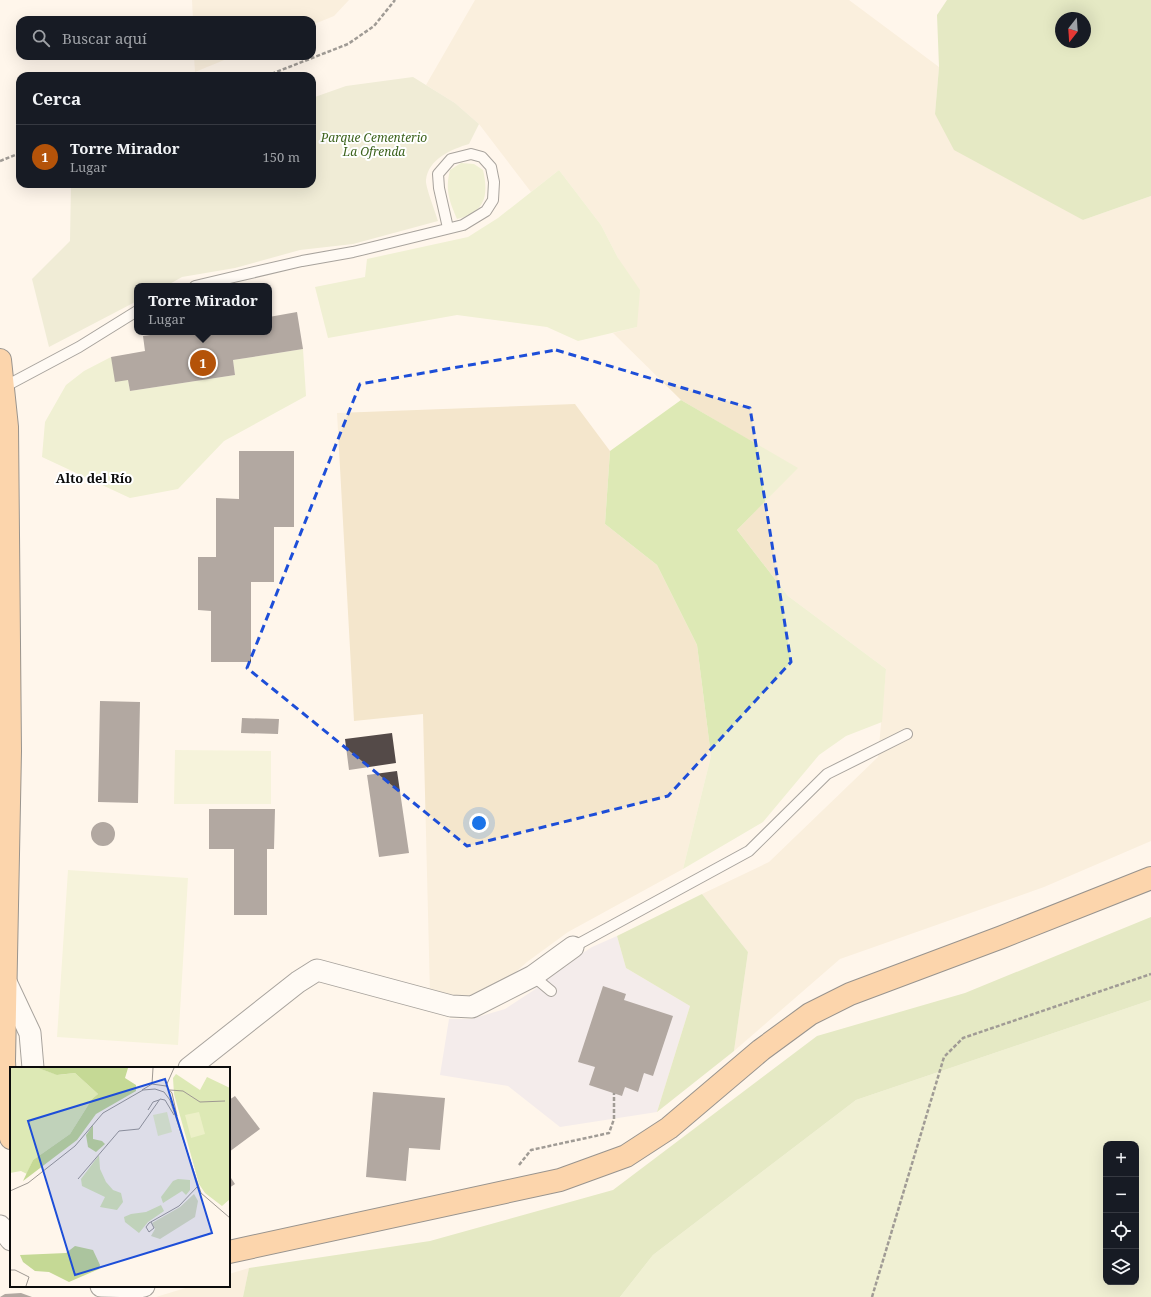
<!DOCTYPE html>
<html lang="es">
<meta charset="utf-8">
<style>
body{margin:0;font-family:"Noto Serif",serif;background:#20242c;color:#f1f3f6}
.controls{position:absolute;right:12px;bottom:12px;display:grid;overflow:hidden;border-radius:8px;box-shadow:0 4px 16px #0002}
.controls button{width:36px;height:36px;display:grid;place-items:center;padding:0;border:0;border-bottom:1px solid #363941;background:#171b24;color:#f1f3f6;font:20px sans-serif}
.compass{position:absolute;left:1055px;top:12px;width:36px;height:36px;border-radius:50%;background:#171b24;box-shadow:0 4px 16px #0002;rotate:197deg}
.you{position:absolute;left:479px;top:823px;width:14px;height:14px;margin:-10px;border:3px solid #fff;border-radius:50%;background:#1a73e8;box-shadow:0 0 0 6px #1a73e833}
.badge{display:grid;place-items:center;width:26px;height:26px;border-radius:50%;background:#b45309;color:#fff;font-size:13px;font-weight:700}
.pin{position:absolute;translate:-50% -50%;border:2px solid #fff;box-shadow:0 1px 4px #0006}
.popup{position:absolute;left:134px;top:283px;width:138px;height:52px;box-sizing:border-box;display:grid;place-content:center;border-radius:8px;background:#171b24;filter:drop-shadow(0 1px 3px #0005);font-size:13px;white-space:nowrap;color:#9ea1a6}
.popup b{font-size:15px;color:#f1f3f6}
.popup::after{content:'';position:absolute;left:50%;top:100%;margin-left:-8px;border:8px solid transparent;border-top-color:#171b24}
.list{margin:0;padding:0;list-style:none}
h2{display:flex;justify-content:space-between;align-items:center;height:52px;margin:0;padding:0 16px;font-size:17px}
h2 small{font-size:13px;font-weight:400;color:#9ea1a6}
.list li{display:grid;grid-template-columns:26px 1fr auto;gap:12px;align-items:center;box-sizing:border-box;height:64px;padding:0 16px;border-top:1px solid #363941}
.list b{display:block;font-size:15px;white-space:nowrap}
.list p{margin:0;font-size:13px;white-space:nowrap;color:#9ea1a6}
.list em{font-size:13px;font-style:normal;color:#9ea1a6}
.icon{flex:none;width:22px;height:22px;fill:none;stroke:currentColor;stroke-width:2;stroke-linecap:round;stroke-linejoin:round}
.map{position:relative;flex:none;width:1151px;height:1297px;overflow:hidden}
.search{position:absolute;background:#171b24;box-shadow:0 4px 16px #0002;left:16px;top:16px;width:300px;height:44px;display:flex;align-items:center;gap:10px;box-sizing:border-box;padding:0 14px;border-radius:12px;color:#9ea1a6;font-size:15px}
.panel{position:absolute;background:#171b24;box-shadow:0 4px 16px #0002;left:16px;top:72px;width:300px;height:116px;border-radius:12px}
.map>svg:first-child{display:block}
.industrial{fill:#e7e0eb}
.farmland{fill:#f4e6cc}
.green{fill:#dde9b5;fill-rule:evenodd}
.forest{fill:#c5d995;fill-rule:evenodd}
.cemetery{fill:#dde0bd}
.pitch{fill:#ecf0c7}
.building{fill:#544a48}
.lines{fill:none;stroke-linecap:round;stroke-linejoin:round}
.service-casing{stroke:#3f3f3f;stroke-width:12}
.minor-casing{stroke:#3f3f3f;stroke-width:23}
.primary-casing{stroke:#1d1d1d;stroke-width:24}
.path{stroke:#2e2e2e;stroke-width:2.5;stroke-dasharray:4 2;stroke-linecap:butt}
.service{stroke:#fff;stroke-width:10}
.minor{stroke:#fff;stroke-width:21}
.primary{stroke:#f8ae61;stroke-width:22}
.marked{fill:none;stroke:#1d4ed8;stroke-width:3;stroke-dasharray:8 5;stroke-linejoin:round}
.labels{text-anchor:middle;stroke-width:4;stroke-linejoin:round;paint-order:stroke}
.park-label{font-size:12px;font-style:italic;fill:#3d631d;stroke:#fff}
.neighbourhood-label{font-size:13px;font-weight:bold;fill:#0c0c0c;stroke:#fff}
.inset-road{fill:none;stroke:#9e9892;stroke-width:1}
.view{fill:#1d4ed8;fill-opacity:0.15;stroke:#1d4ed8;stroke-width:2}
.inset-edge{fill:none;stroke:#0c0c0c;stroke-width:2}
</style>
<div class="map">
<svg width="1151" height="1297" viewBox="0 0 1151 1297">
<rect width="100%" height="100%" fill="#fff6eb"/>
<!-- industrial -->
<path class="industrial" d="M617,936L626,968L690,1006L657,1112L560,1127L508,1086L440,1075L449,1019H471L505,1009L534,990L549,975L592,947Z"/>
<!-- farmland -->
<path class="farmland" d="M192,0H349L334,16L312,25V20H193Z
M475,0H849L939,67L935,114L1083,220L1151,196V841L1044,887L840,959L734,1051L748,952L702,894L769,862L878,757L886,669L788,596L737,530L797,468L681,400L613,333L637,327L618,258L601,225L559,170L531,192L479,124L455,103L426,85Z
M194,56H234L195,72Z
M575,404L610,451L605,524L657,565L697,645L711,756L683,869L568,932L527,962L500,986L468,996L430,993L423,714L354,721L337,413Z
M249,1268L243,1297H156L192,1286H229V1274Z"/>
<!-- green -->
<path class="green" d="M461,163L474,164L483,170C489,196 485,212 457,219C449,200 445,190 450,170Z
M559,170L601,225L618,258L640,290L637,327L578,341L547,327L457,315L328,338L315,287L365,277L367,259L468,237L498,218Z
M303,349L306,396L224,441L178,489L130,498L42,457L45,422L66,385L84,371L111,357L128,380L130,391L235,375L233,360Z
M681,400L798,468L737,530L788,596L886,669L882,722L846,736L819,755L763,822L683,869L711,756L697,645L657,565L605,524L610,451Z
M1151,1000V1297H620L653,1255L856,1100ZM1106,1144H1136V1282H1106Z"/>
<!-- forest -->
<path class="forest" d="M947,0H1151V196L1083,220L954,150L935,114L939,67L937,15ZM1061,18H1085V42H1061Z
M702,894L748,952L734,1051L657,1112L690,1006L626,968L617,936Z
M1151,917V1000L856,1100L653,1255L620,1297H243L249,1268L430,1241L613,1190L817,1036L965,993Z"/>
<!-- cemetery -->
<path class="cemetery" d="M413,77L455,103L479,124L469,144C452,149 428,159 426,180C425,186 436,213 438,221L353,244L300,250L235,268L182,277L166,286H137V301L49,347L32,279L70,241L71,184H312V98L346,86Z"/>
<!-- pitch -->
<path class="pitch" d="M175,750L271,751V804H174Z
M68,870L188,878L178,1045L57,1037Z"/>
<!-- building -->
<path class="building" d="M297,312L303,349L233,360L235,375L130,391L128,380L115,382L111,357L145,351L143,336L172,332H269V317Z
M239,451H294V527H274V582H251V662H211V611L198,610V557H216V498L239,499Z
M100,701L140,702L138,803L98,802Z
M242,718L279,719L278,734L241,733Z
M392,733L396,763L349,770L345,739Z
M397,771L409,853L379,857L367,775Z
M209,809H275L274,849H267V915H234V849H209Z
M91 834a12 12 0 1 1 24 0a12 12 0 1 1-24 0Z
M603,986L626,994L624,1000L673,1016L653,1076L644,1073L638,1092L625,1087L622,1096L589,1085L595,1067L578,1062Z
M373,1092L445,1098L440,1150L409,1148L406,1181L366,1177Z
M235,1096L260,1129L229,1152V1100Z
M229,1175L235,1184L229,1188Z
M21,1293L32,1297H0L5,1294Z"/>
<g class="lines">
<defs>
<path id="service" d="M195,286L302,261L353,252L463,225L486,211L493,200L494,182L491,167L482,157L471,154L451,159L438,174L439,188L448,228
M4,387L79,347L137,311
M573,947L749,851L827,774L907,734
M533,976L551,991"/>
<path id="minor" d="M6,982L30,1033L33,1068
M189,1068L298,982L317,970L451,1006L472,1007L533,976L573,947
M0,1226L11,1240
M101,1286L139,1287L144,1286"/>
<path id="primary" d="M0,360L7,427L10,751L4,1061L7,1123L11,1138
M229,1252L560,1180L626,1156L669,1128L761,1050L810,1014L850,994L1002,937L1151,878"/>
</defs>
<!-- service casing -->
<use href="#service" class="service-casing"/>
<!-- minor casing -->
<use href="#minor" class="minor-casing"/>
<!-- primary casing -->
<use href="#primary" class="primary-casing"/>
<!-- path -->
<path class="path" d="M266,76L348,44L374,26L395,0
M0,161L20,153
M519,1165L531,1150L609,1133L614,1119V1093
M872,1297L944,1057L963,1038L1151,974"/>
<!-- service -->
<use href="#service" class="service"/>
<!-- minor -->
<use href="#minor" class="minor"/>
<!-- primary -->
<use href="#primary" class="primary"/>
</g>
<!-- marked area -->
<path d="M0 0H1151V1297H0ZM556,350L750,408L791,662L668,796L467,846L247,668L360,384Z" fill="#fff6eb" fill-opacity=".55" fill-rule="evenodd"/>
<path class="marked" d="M556,350L750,408L791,662L668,796L467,846L247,668L360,384Z"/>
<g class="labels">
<!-- park labels -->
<g class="park-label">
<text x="374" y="142">Parque Cementerio<tspan x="374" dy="14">La Ofrenda</tspan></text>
</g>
<!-- neighbourhood labels -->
<g class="neighbourhood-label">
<text x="94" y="483">Alto del Río</text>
</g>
</g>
<!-- overview -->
<g transform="translate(10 1067)">
<rect width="220" height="220" fill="#fff6eb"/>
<path d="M0,1H28L48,8L65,6L88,27L82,32L60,67L23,93L17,107L11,104L0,106ZM166,7L190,23L197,10L220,21V132L212,139L195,126L189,117L164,27L163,11ZM89,88L90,102L96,115L103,123L111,126L113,135L107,143L90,140L95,130L72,119L71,112ZM168,112L180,113V123L176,128L172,124L153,136L151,130L163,114ZM151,138L154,144L138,155L129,166L115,155L114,150L121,147L136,145Z" fill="#dde9b5"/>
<path d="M28,1H118L115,11L126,18V24L86,47L67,73L13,114L23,93L60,67L82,32L88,27L65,6L47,8ZM83,58V72L92,74L95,77L86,85L78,80L76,68ZM65,179L83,183L90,198L89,202L59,215L39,205L25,204L13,195L10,188L56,186Z" fill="#c5d995"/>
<path d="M184,127L188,134L185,150L150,172L141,169L145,162L142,156L170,140Z" fill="#dde0bd"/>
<path d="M157,45L162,65L148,69L143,48ZM189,45L195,67L181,71L175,48Z" fill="#ecf0c7"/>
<path class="inset-road" d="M142,17L143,1M156,19L164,1M132,23L142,17L156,19L162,26L167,49M160,23L173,24L190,35L215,34M138,43L143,35L149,33M68,112L109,64L129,62L150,32L155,33L164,48M0,124L18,116L65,79L93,46L133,23L145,22L154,25L160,33L191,126L220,151M141,155L144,161L139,165L136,160L139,156L169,139L187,120M0,203H5L19,210L16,219"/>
<path class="view" d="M155,12L202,166L65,208L18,54Z"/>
<rect width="220" height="220" class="inset-edge"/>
</g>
</svg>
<div class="controls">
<button>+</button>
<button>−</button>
<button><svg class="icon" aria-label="locate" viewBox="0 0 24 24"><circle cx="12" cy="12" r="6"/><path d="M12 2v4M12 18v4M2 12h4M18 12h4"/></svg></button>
<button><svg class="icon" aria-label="layers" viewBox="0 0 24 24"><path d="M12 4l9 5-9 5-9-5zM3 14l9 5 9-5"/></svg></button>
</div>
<svg class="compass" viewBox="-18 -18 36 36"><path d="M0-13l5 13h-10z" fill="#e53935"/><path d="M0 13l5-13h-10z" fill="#9ea1a6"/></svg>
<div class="you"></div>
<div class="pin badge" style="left:203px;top:363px">1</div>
<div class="popup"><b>Torre Mirador</b>Lugar</div>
<div class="search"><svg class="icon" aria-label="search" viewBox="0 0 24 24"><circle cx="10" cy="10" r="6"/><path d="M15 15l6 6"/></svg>Buscar aquí</div>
<section class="panel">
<h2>Cerca<small></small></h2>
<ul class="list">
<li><span class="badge">1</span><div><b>Torre Mirador</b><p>Lugar</p></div><em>150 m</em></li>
</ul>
</section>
</div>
